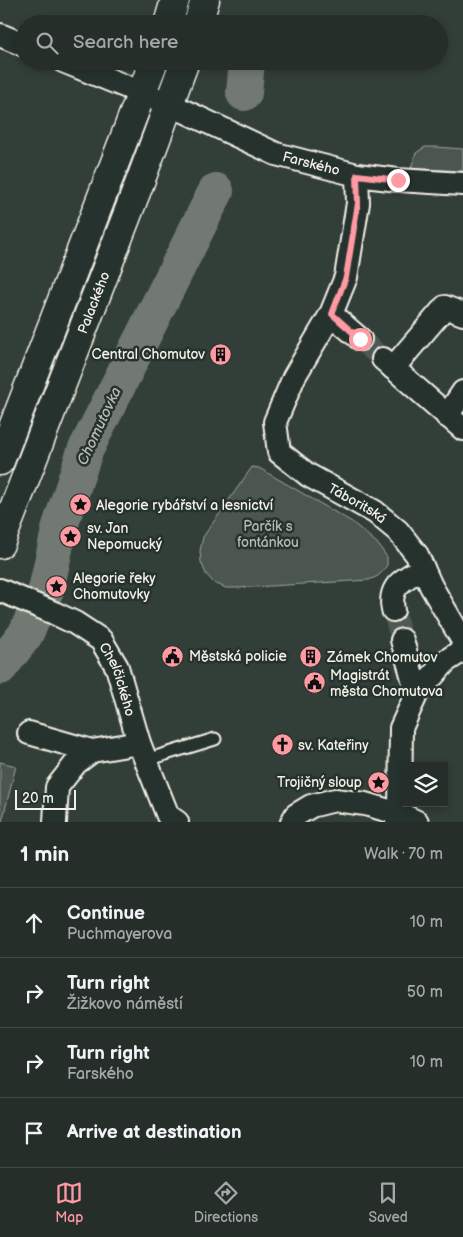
<!DOCTYPE html>
<meta charset="utf-8">
<style>
body{margin:0;font-family:"Balsamiq Sans",sans-serif;background:#323a36;color:#f1f3f6}
.controls{position:absolute;right:15px;bottom:15px;display:grid;overflow:hidden;border-radius:0px;box-shadow:0 2px 8px #0003}
.controls button{width:45px;height:45px;display:grid;place-items:center;padding:0;border:0;border-bottom:1px solid #424a47;background:#262e2a;color:#f1f3f6;font:25px sans-serif}
.scale{position:absolute;left:15px;bottom:12px;width:61px;box-sizing:border-box;padding-left:5px;border:2px solid #f4f1e8;border-top:0;font-size:14px;line-height:18px;white-space:nowrap;color:#f4f1e8;-webkit-text-stroke:4px #26332d;paint-order:stroke}
.stop{position:absolute;width:15px;height:15px;margin:-11px;border:4px solid #ff9aa2;border-radius:50%;background:#fff}
.stop.end{background:#ff9aa2;border-color:#fff;box-shadow:0 1px 5px #0008}
.list{margin:0;padding:0;list-style:none}
h2{display:flex;justify-content:space-between;align-items:center;height:65px;margin:0;padding:0 20px;font-size:21px}
h2 small{font-size:16px;font-weight:400;color:#a4a8a8}
.list li{display:grid;grid-template-columns:32px 1fr auto;gap:15px;align-items:center;box-sizing:border-box;height:70px;padding:0 20px;border-top:1px solid #424a47}
.list b{display:block;font-size:19px;white-space:nowrap}
.list p{margin:0;font-size:16px;white-space:nowrap;color:#a4a8a8}
.list em{font-size:16px;font-style:normal;color:#a4a8a8}
.icon{flex:none;width:28px;height:28px;fill:none;stroke:currentColor;stroke-width:2;stroke-linecap:round;stroke-linejoin:round}
.map{position:relative;flex:none;width:463px;height:822px;overflow:hidden}
.search{position:absolute;background:#262e2a;box-shadow:0 2px 8px #0003;left:15px;right:15px;top:15px;height:55px;display:flex;align-items:center;gap:12px;box-sizing:border-box;padding:0 18px;border-radius:28px;color:#a4a8a8;font-size:19px}
.sheet{height:345px;background:#262e2a}
nav{display:flex;justify-content:space-around;align-items:center;box-sizing:border-box;height:70px;border-top:1px solid #424a47;background:#262e2a;font-size:14px;color:#a4a8a8}
nav a{display:grid;justify-items:center;gap:2px}
nav .on{color:#ff9aa2}
.map>svg:first-child{display:block}
.green{fill:#4c564f;stroke:#a0a49c}
.lines{fill:none;stroke-linecap:round;stroke-linejoin:round}
.river{stroke:#727972;stroke-width:36}
.minor-tunnel{stroke:#4f5952;stroke-width:22;stroke-dasharray:22 11;stroke-linecap:butt}
.service-casing{stroke:#f4f1e8;stroke-width:15}
.minor-casing{stroke:#f4f1e8;stroke-width:26}
.secondary-casing{stroke:#f4f1e8;stroke-width:31}
.service{stroke:#26332d;stroke-width:11}
.minor{stroke:#26332d;stroke-width:22}
.secondary{stroke:#26332d;stroke-width:28}
.route{stroke:#ff9aa2;stroke-width:6}
.labels{text-anchor:middle;stroke-width:5;stroke-linejoin:round;paint-order:stroke}
.street-label{font-size:14px;fill:#f4f1e8;stroke:#26332d}
.poi-label{font-size:14px;fill:#f4f1e8;stroke:#26332d;text-anchor:start}
.park-label{font-size:14px;fill:#b9bbb2;stroke:#26332d}
.water-label{font-size:15px;font-style:italic;fill:#babbb3;stroke:#26332d}
</style>
<div class="map">
<svg width="463" height="822" viewBox="0 0 463 822">
<rect width="100%" height="100%" fill="#323e38"/>
<filter id="ink" filterUnits="userSpaceOnUse"><feTurbulence type="fractalNoise" baseFrequency=".02" numOctaves="2"/><feDisplacementMap in="SourceGraphic" scale="10" xChannelSelector="R" yChannelSelector="G"/><feConvolveMatrix kernelMatrix="1 2 1 2 8 2 1 2 1" color-interpolation-filters="sRGB"/></filter>
<g filter="url(#ink)">
<!-- green -->
<path class="green" d="M425,147H436L463,149V171L411,168L416,153Z
M252,467L259,468L352,522L377,543L387,557V565L384,570L378,576L369,580L237,588H226L214,583L206,574L201,562L200,551L203,537Z
M0,762L16,766L2,822H0Z"/>
<g class="lines">
<!-- river -->
<path class="river" d="M244,93L247,61
M0,667L25,635L46,590L60,526L85,451L216,191"/>
<!-- minor-tunnel -->
<path class="minor-tunnel" d="M360,339L383,359
M393,610L402,640"/>
<defs>
<path id="service" d="M146,760L215,739"/>
<g id="minor">
<path d="M0,35L24,45"/>
<path id="s1" d="M63,61L169,104L276,154L357,175L398,180L463,184"/>
<path id="s2" d="M357,175L358,203L346,277L331,314L294,377L275,422L279,452L308,475L375,512L398,531L417,555L431,586L463,641"/>
<path d="M331,314L360,339"/>
<path d="M383,359L463,429"/>
<path d="M393,368L445,307L463,314"/>
<path d="M447,416L463,392"/>
<path id="s3" d="M0,590L54,613L75,623L101,640L117,667L139,743L168,816L177,822"/>
<path d="M393,610C388,585 404,579 423,568"/>
<path d="M402,640L417,693"/>
<path d="M29,733L92,751"/>
<path d="M55,822L57,787L76,763L92,751L139,743"/>
<path d="M292,822L296,815L311,806L335,800L365,804L400,814L417,822"/>
<path d="M397,822L400,814L401,728L417,693L446,661L463,650"/>
</g>
<g id="secondary">
<path d="M168,24L175,0"/>
<path d="M198,24L205,0"/>
<path d="M0,461L154,61"/>
<path id="s4" d="M0,544L140,182L185,61"/>
</g>
</defs>
<!-- service casing -->
<use href="#service" class="service-casing"/>
<!-- minor casing -->
<use href="#minor" class="minor-casing"/>
<!-- secondary casing -->
<use href="#secondary" class="secondary-casing"/>
<!-- service -->
<use href="#service" class="service"/>
<!-- minor -->
<use href="#minor" class="minor"/>
<!-- secondary -->
<use href="#secondary" class="secondary"/>
</g>
</g>
<g class="lines" filter="url(#ink)">
<!-- route -->
<path class="route" d="M360,339L332,314L346,277L358,203L357,175L398,180"/>
</g>
<!-- icons -->
<defs>
<symbol id="building-disc" viewBox="-11 -11 22 22"><circle r="9.5" fill="#ff9aa2" stroke="#26332d"/><path d="M-4-6H4V6H1V3H-1V6H-4ZM-2.5-4.3h1.7v1.8h-1.7ZM.8-4.3h1.7v1.8H.8ZM-2.5-1h1.7V.8h-1.7ZM.8-1h1.7V.8H.8Z" fill="#111"/></symbol>
<symbol id="sight-disc" viewBox="-11 -11 22 22"><circle r="9.5" fill="#ff9aa2" stroke="#26332d"/><path d="M0-6L1.8-2.2L6-1.7L2.9 1.2L3.7 5.4L0 3.3L-3.7 5.4L-2.9 1.2L-6-1.7L-1.8-2.2Z" fill="#111"/></symbol>
<symbol id="civic-disc" viewBox="-11 -11 22 22"><circle r="9.5" fill="#ff9aa2" stroke="#26332d"/><path d="M-.6-6.5H3V-4.5H.6V-3L4-1V1h2V6H-6V1h2V-1L-.6-3ZM-1.2 2.5V6h2.4V2.5Z" fill="#111"/></symbol>
<symbol id="church-disc" viewBox="-11 -11 22 22"><circle r="9.5" fill="#ff9aa2" stroke="#26332d"/><path d="M-1.2-6h2.4v3.5h3.3v2.4h-3.3V6h-2.4V-.1h-3.3v-2.4h3.3Z" fill="#111"/></symbol>
</defs>
<g fill-rule="evenodd">
<use href="#building-disc" x="208" y="342" width="25" height="25"/>
<use href="#sight-disc" x="68" y="492" width="25" height="25"/>
<use href="#sight-disc" x="58" y="524" width="25" height="25"/>
<use href="#sight-disc" x="44" y="574" width="25" height="25"/>
<use href="#civic-disc" x="160" y="644" width="25" height="25"/>
<use href="#building-disc" x="298" y="644" width="25" height="25"/>
<use href="#civic-disc" x="302" y="670" width="25" height="25"/>
<use href="#church-disc" x="270" y="732" width="25" height="25"/>
<use href="#sight-disc" x="366" y="770" width="25" height="25"/>
</g>
<g class="labels">
<!-- street labels -->
<g class="street-label">
<text dy="5" stroke="none"><textPath href="#s1" startOffset="269">Farského</textPath></text>
<text dy="5" stroke="none"><textPath href="#s4" startOffset="259">Palackého</textPath></text>
<text dy="5" stroke="none"><textPath href="#s2" startOffset="389">Táboritská</textPath></text>
<text dy="5" stroke="none"><textPath href="#s3" startOffset="156">Chelčického</textPath></text>
</g>
<!-- poi labels -->
<g class="poi-label">
<text x="205" y="359" text-anchor="end">Central Chomutov</text>
<text x="96" y="510">Alegorie rybářství a lesnictví</text>
<text x="87" y="533">sv. Jan<tspan x="87" dy="16">Nepomucký</tspan></text>
<text x="73" y="583">Alegorie řeky<tspan x="73" dy="16">Chomutovky</tspan></text>
<text x="189" y="661">Městská policie</text>
<text x="327" y="662">Zámek Chomutov</text>
<text x="330" y="680">Magistrát<tspan x="330" dy="16">města Chomutova</tspan></text>
<text x="298" y="750">sv. Kateřiny</text>
<text x="362" y="787" text-anchor="end">Trojičný sloup</text>
</g>
<!-- park labels -->
<g class="park-label">
<text x="268" y="531">Parčík s<tspan x="268" dy="16">fontánkou</tspan></text>
</g>
<!-- water labels -->
<g class="water-label">
<text transform="translate(99 426) rotate(-65)" y="5">Chomutovka</text>
</g>
</g>
</svg>
<div class="controls">
<button><svg class="icon" aria-label="layers" viewBox="0 0 24 24"><path d="M12 4l9 5-9 5-9-5zM3 14l9 5 9-5"/></svg></button>
</div>
<div class="scale">20 m</div>
<div class="stop" style="left:360px;top:339px"></div>
<div class="stop end" style="left:398px;top:180px"></div>
<div class="search"><svg class="icon" aria-label="search" viewBox="0 0 24 24"><circle cx="10" cy="10" r="6"/><path d="M15 15l6 6"/></svg>Search here</div>
</div>
<section class="sheet">
<h2>1 min<small>Walk · 70 m</small></h2>
<ul class="list">
<li><svg class="icon" aria-label="ahead" viewBox="0 0 24 24"><path d="M12 20V5M6 11l6-6 6 6"/></svg><div><b>Continue</b><p>Puchmayerova</p></div><em>10 m</em></li>
<li><svg class="icon" aria-label="right" viewBox="0 0 24 24"><path d="M7 20v-9h11M14 6l5 5-5 5"/></svg><div><b>Turn right</b><p>Žižkovo náměstí</p></div><em>50 m</em></li>
<li><svg class="icon" aria-label="right" viewBox="0 0 24 24"><path d="M7 20v-9h11M14 6l5 5-5 5"/></svg><div><b>Turn right</b><p>Farského</p></div><em>10 m</em></li>
<li><svg class="icon" aria-label="arrive" viewBox="0 0 24 24"><path d="M6 21V4h12l-3 4 3 4H6"/></svg><div><b>Arrive at destination</b></div></li>
</ul>
</section>
<nav>
<a class="on"><svg class="icon" aria-label="map" viewBox="0 0 24 24"><path d="M3 6l6-2 6 2 6-2v14l-6 2-6-2-6 2zM9 4v14M15 6v14"/></svg>Map</a>
<a><svg class="icon" aria-label="directions" viewBox="0 0 24 24"><path d="M12 3l9 9-9 9-9-9zM9 14v-3h6M13 9l2 2-2 2"/></svg>Directions</a>
<a><svg class="icon" aria-label="saved" viewBox="0 0 24 24"><path d="M7 4h10v16l-5-4-5 4z"/></svg>Saved</a>
</nav>
